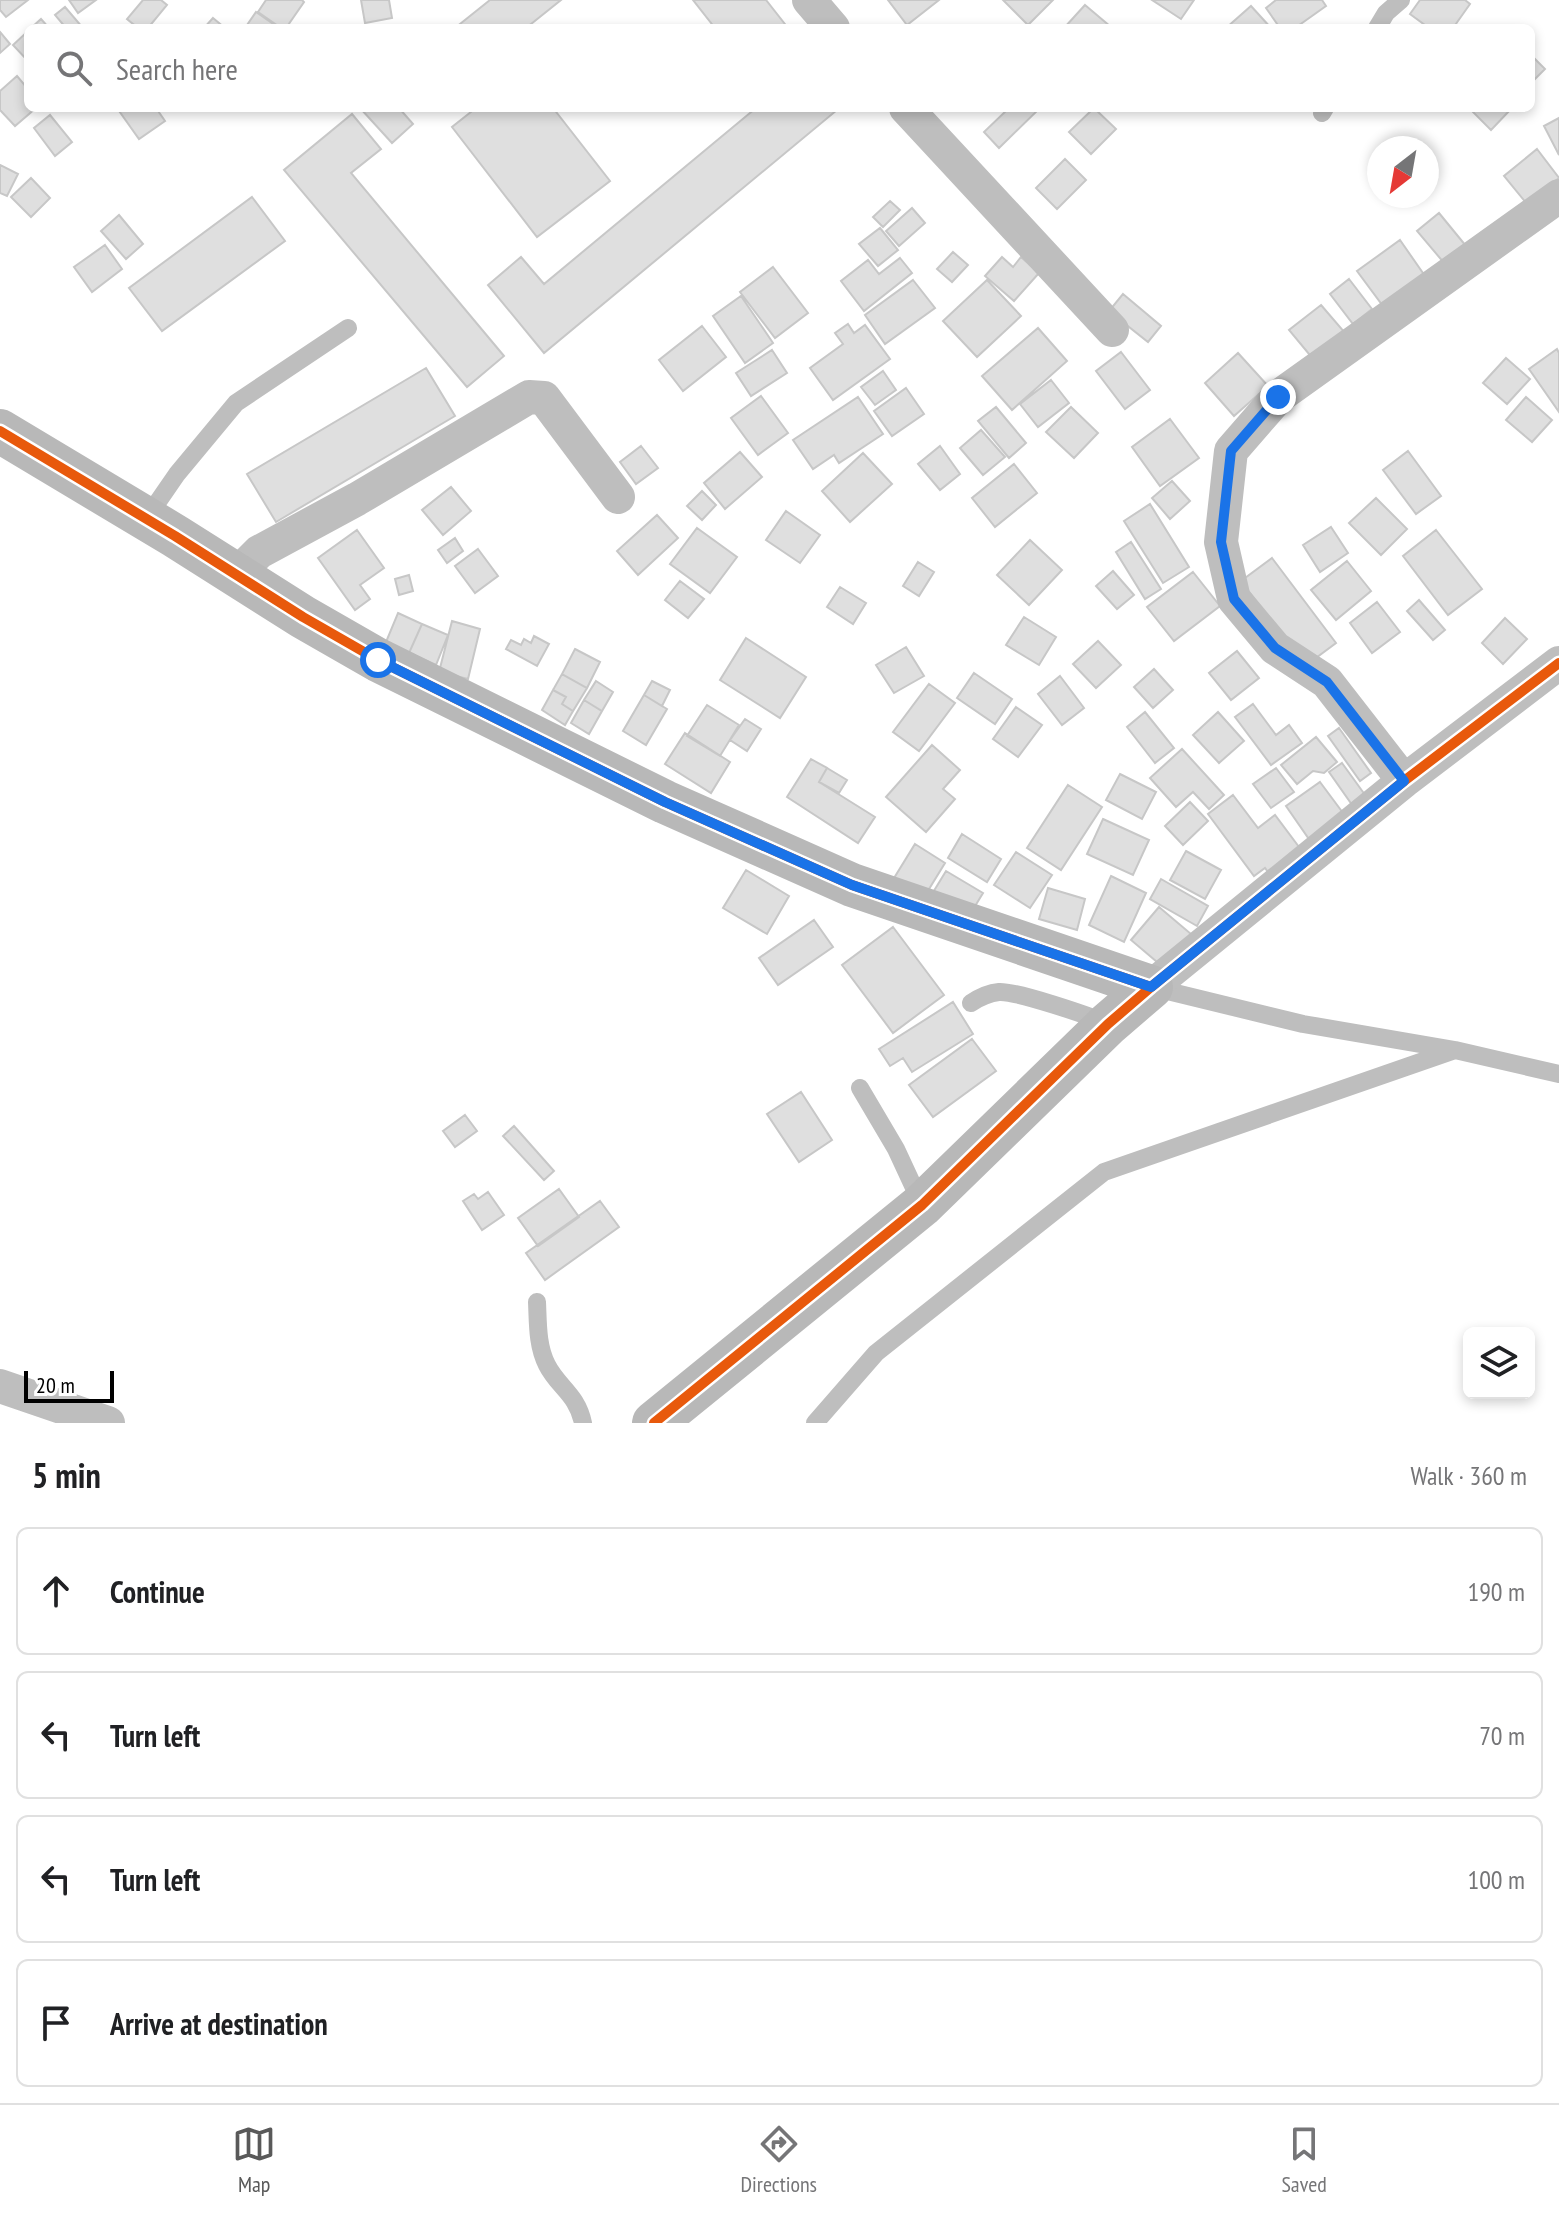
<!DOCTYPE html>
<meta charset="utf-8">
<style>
body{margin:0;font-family:"PT Sans Narrow",sans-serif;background:#f2f2f2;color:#202124}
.controls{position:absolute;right:24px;bottom:24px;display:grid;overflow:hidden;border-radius:12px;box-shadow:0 4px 12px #0003}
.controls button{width:72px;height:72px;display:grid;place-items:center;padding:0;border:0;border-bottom:2px solid #e0e0e0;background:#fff;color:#202124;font:40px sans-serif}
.compass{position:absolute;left:1367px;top:136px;width:72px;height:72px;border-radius:50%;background:#fff;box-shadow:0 4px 12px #0003;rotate:211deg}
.scale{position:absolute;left:24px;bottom:20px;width:90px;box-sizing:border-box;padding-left:8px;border:4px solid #000;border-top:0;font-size:22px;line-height:28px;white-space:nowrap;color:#000;-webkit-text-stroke:6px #fff;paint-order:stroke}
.stop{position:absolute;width:24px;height:24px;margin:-18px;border:6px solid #1a73e8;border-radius:50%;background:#fff}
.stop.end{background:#1a73e8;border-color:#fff;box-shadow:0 2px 8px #0008}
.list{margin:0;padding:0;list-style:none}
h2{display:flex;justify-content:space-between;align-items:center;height:104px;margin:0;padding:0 32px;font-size:34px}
h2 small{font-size:26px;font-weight:400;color:#757577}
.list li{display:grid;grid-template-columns:52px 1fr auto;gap:24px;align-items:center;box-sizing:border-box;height:128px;margin:0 16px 16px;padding:0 16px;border:2px solid #e0e0e0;border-radius:12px}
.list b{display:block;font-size:30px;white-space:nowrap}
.list em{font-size:26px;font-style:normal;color:#757577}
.icon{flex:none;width:44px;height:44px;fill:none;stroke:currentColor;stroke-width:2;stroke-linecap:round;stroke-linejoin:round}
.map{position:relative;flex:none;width:1559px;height:1423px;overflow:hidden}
.search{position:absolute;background:#fff;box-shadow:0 4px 12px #0003;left:24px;right:24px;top:24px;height:88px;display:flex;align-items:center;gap:20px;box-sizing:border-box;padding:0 28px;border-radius:12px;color:#757577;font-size:30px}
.sheet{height:680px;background:#fff}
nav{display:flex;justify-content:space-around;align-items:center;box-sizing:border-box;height:112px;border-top:2px solid #e0e0e0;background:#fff;font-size:22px;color:#757577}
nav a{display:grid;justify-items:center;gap:4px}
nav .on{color:#595959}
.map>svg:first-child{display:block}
.building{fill:#dfdfdf;stroke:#c7c7c7;stroke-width:2}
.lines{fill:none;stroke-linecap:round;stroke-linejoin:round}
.lane{stroke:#bebebe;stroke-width:18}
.street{stroke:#bebebe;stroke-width:34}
.secondary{stroke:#b8b8b8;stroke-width:44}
.cycleway-casing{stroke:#fff;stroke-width:15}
.cycleway{stroke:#e8590c;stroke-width:10}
.route{stroke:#1a73e8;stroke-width:10}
</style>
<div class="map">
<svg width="1559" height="1423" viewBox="0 0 1559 1423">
<rect width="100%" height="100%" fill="#fff"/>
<!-- building -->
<path class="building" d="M0,0H28L6,17L0,10Z
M69,0H96L78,13Z
M143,0H161L167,5L148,28H138L127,19Z
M266,0H302L304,2L286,28H281L258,12Z
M361,0H389L392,18L365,23Z
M490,0H561L526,28H455Z
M693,0H766L788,28H715Z
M888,0H939L907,25Z
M1003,0H1053L1028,25Z
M1152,0H1194L1181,19Z
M1276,0H1322L1326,6L1295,28H1280L1266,8Z
M1420,0H1465L1470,4L1453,28H1429L1410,14Z
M1085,5L1111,27V28H1064Z
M1251,6L1271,28H1226Z
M65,7L83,28H66L55,15Z
M256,12L279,28H245Z
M213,18L225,28H204Z
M41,19L49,28H31Z
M28,31V61L13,45Z
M0,32L10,44L0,53Z
M1531,55L1545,69L1531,83Z
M17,76L28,89V108H36L15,126L0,110V91Z
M117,108H156L165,121L139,139Z
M360,108H399L413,124L392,143Z
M476,108H553L610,181L537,237L452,127Z
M756,108L837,110L544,353L488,285L521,257L544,284Z
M1009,108L1039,109L999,148L984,132Z
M1094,108L1116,129L1091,154L1069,132Z
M1474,108H1512L1491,130L1471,110Z
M352,114L381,149L351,173L504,356L467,387L284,170Z
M50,115L72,142L55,156L34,128Z
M1559,118V155L1544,126Z
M1537,149L1559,178L1527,204L1504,176Z
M1065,159L1086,180L1057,209L1036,188Z
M0,165L18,174L7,196L0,193Z
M31,178L50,198L31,217L11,197Z
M252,197L285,241L162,331L129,288Z
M890,201L900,210L883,227L873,217Z
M912,208L925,223L899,246L886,231Z
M1439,213L1466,246L1445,264L1417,231Z
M119,215L143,244L126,259L101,231Z
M880,228L898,250L878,266L859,244Z
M1400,240L1425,276L1383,306L1357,271Z
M105,245L122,269L92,292L74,267Z
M953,252L968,265L952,282L937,269Z
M1002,257L1013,267L1021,257L1039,273L1014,301L985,276Z
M900,258L912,273L864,311L841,281L868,260L879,274Z
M773,267L808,313L775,338L740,292Z
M1349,279L1372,309L1353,324L1330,294Z
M913,280L935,308L885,344L865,315Z
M987,280L1021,316L977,357L943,321Z
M1123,294L1161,326L1148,342L1109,311Z
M741,296L773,343L745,363L713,316Z
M1321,305L1346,334L1314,360L1289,330Z
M848,324L854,333L865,325L890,359L833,400L810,368L843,344L835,333Z
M702,326L726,357L683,391L659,360Z
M1038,328L1067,361L1012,410L982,376Z
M1557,349L1559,353V412L1529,369Z
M772,350L787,373L751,396L736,373Z
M1121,352L1150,390L1125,409L1096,371Z
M1238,353L1268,386L1234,416L1205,383Z
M1506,358L1530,379L1507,404L1483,383Z
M426,368L455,416L276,522L247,474Z
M883,371L896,390L875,405L861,387Z
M1051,380L1069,403L1038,427L1020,404Z
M906,388L924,414L892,436L874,411Z
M761,396L788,433L758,455L731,418Z
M858,397L883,434L839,463L834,455L813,469L793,440Z
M1526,397L1552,420L1532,442L1506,420Z
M996,407L1026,443L1009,458L978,421Z
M1071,407L1098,433L1074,458L1046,432Z
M1170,419L1199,458L1160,486L1132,447Z
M981,430L1005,457L983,475L960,448Z
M641,446L658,468L636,484L620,462Z
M940,446L960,474L940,490L918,464Z
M1408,451L1441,496L1416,514L1383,470Z
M740,452L762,477L725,509L704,483Z
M863,453L892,484L850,522L822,491Z
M1014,464L1037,493L995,527L972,498Z
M1172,481L1190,501L1170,519L1152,498Z
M451,487L471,511L443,535L422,510Z
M702,491L716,505L702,520L687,506Z
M1376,498L1407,529L1381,555L1349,523Z
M1150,504L1189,567L1163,583L1124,521Z
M786,511L820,535L800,563L766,540Z
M657,515L678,538L638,575L617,551Z
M1331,527L1348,553L1320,572L1303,545Z
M697,528L737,557L710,593L670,564Z
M357,530L384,568L360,585L370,599L355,610L318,558Z
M1436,530L1482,589L1448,615L1403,556Z
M455,538L463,551L447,563L438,550Z
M1030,540L1062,570L1029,605L997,575Z
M1131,542L1161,589L1145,599L1116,552Z
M478,549L498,576L475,593L455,566Z
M1272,558L1336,643L1305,666L1241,581Z
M1347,561L1371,591L1336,620L1311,590Z
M918,562L934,572L919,596L903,586Z
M1113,571L1134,595L1117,609L1096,586Z
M1193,572L1220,606L1174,641L1147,607Z
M409,575L413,591L399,595L395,579Z
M680,581L704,599L688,618L665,600Z
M840,587L866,603L853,624L827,607Z
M1419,600L1445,630L1433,640L1407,611Z
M1377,602L1400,632L1372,653L1350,623Z
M398,613L422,624L409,653L386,642Z
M1024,617L1056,637L1039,665L1006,645Z
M1505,618L1527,639L1503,664L1482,643Z
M452,621L480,629L468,679L439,672Z
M422,624L448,635L436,665L409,653Z
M534,636L549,644L537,666L506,649L511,640L521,645L524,639L531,643Z
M746,638L806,677L780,718L720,680Z
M1098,641L1121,665L1096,688L1073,664Z
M906,647L924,676L894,693L876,665Z
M575,649L600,662L587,688L562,674Z
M1237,651L1259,678L1231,700L1209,673Z
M1154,669L1173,690L1153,708L1134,687Z
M974,673L1012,699L995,724L957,698Z
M562,674L587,688L573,711L562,704L566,697L553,690Z
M1060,676L1084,708L1062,725L1038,694Z
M596,681L613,692L602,711L584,700Z
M652,681L670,690L662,706L644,695Z
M929,684L955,703L919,751L893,732Z
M553,690L566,697L562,704L573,711L565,725L542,710Z
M644,695L667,709L646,745L623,731Z
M584,700L602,711L589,734L571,723Z
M1253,704L1276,735L1289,725L1302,743L1271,765L1235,717Z
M707,705L739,725L720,756L687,736Z
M1016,707L1042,725L1018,757L993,739Z
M1145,712L1174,748L1155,763L1127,727Z
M1218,712L1244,741L1219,763L1193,735Z
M745,719L761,729L747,751L730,740Z
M1339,728L1371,773L1360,781L1328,736Z
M685,733L730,762L711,793L665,764Z
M1316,737L1337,762L1324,773L1313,771L1297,784L1281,765Z
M932,745L960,770L943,789L955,799L926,832L886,797Z
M1182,749L1224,795L1209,809L1193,792L1176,807L1150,778Z
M811,759L827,768L819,782L875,817L858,843L787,797Z
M1342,763L1368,799L1355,809L1329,772Z
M827,768L847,780L839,793L819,782Z
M1276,768L1294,792L1271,808L1253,784Z
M1120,774L1156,792L1142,819L1106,800Z
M1320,782L1346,817L1311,842L1286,806Z
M1068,785L1102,807L1061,870L1027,848Z
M1233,795L1258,828L1275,815L1305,855L1273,879L1265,868L1254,876L1208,814Z
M1190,802L1208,821L1183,845L1165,826Z
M1103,819L1149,840L1133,875L1087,854Z
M962,834L1001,859L987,882L948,858Z
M915,844L945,863L921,902L891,883Z
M1186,851L1221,870L1205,899L1170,880Z
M1016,852L1052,875L1030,908L994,885Z
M746,870L789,896L767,934L723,908Z
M946,871L983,893L966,921L929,899Z
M1111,876L1146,893L1124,942L1089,925Z
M1161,879L1208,906L1197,926L1150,899Z
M1048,888L1085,899L1077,930L1039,919Z
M1159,907L1191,934L1163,967L1131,940Z
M814,920L833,947L778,985L759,958Z
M893,927L944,995L893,1033L842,965Z
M953,1002L973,1034L912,1072L903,1058L890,1066L879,1049Z
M972,1039L996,1071L933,1117L909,1085Z
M801,1092L832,1140L799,1162L767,1114Z
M465,1115L477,1131L455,1147L443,1131Z
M514,1126L554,1171L544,1180L503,1136Z
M559,1189L579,1217L538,1246L518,1218Z
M488,1192L504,1215L482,1230L463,1201L474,1194L478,1199Z
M600,1201L619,1227L545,1280L526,1253Z"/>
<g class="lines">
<!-- lane -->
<path class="lane" d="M1377,28L1386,13L1401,0
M1322,113L1325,108
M146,519L177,474L236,403L348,328
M1151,987L1303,1024L1455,1050L1559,1074
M971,1003C980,997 988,993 999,992C1017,991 1090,1016 1108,1024
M860,1088L896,1149L922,1205
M537,1302C538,1322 537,1346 547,1365C558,1387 577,1394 583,1423
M815,1423L876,1353L1104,1172L1455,1050"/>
<!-- street -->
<path class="street" d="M809,0L833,28
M906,108L1112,330
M236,575L259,552L357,499L529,397L544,398L618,497
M1404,781L1327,682L1275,648L1234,599L1221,542L1231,451L1278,397L1559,196
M1151,987L1404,781L1559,663
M0,1386L108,1423"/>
<!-- secondary -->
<path class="secondary" d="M0,431L175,536L303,617L378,660L665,802L852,885L1151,987
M654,1423L922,1205L1108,1024L1151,987"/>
<defs>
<path id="cycleway" d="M0,431L175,536L303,617L378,660L665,802L852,885L1151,987
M654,1423L922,1205L1108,1024L1151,987L1404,781L1559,663"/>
</defs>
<!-- cycleway casing -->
<use href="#cycleway" class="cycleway-casing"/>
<!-- cycleway -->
<use href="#cycleway" class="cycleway"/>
</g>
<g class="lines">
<!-- route -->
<path class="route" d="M378,660L665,802L852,885L1151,987L1404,781L1327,682L1275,648L1234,599L1221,542L1231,451L1278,397"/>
</g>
</svg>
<div class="controls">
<button><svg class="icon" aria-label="layers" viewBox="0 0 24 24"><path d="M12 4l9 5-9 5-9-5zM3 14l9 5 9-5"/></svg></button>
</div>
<svg class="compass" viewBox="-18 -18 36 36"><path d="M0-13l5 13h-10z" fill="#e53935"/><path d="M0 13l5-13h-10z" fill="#757577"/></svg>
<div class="scale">20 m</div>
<div class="stop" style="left:378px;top:660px"></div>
<div class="stop end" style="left:1278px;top:397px"></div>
<div class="search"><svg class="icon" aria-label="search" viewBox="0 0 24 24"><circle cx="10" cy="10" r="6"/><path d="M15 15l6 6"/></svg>Search here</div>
</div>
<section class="sheet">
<h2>5 min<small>Walk · 360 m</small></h2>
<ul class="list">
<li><svg class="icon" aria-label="ahead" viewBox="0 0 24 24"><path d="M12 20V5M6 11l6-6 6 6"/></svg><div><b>Continue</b></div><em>190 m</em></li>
<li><svg class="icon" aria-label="left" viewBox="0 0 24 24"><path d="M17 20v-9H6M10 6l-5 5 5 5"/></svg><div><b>Turn left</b></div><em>70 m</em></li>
<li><svg class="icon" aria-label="left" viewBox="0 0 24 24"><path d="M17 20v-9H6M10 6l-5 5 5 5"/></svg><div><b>Turn left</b></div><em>100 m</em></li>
<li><svg class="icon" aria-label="arrive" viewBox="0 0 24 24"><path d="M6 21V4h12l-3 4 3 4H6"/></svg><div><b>Arrive at destination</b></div></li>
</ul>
</section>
<nav>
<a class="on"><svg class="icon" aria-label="map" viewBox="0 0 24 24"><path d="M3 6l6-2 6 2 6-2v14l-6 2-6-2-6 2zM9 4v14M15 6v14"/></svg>Map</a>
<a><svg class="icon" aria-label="directions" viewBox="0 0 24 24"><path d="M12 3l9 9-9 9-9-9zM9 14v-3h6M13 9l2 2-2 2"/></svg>Directions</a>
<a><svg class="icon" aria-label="saved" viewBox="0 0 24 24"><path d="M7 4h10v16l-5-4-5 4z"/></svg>Saved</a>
</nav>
